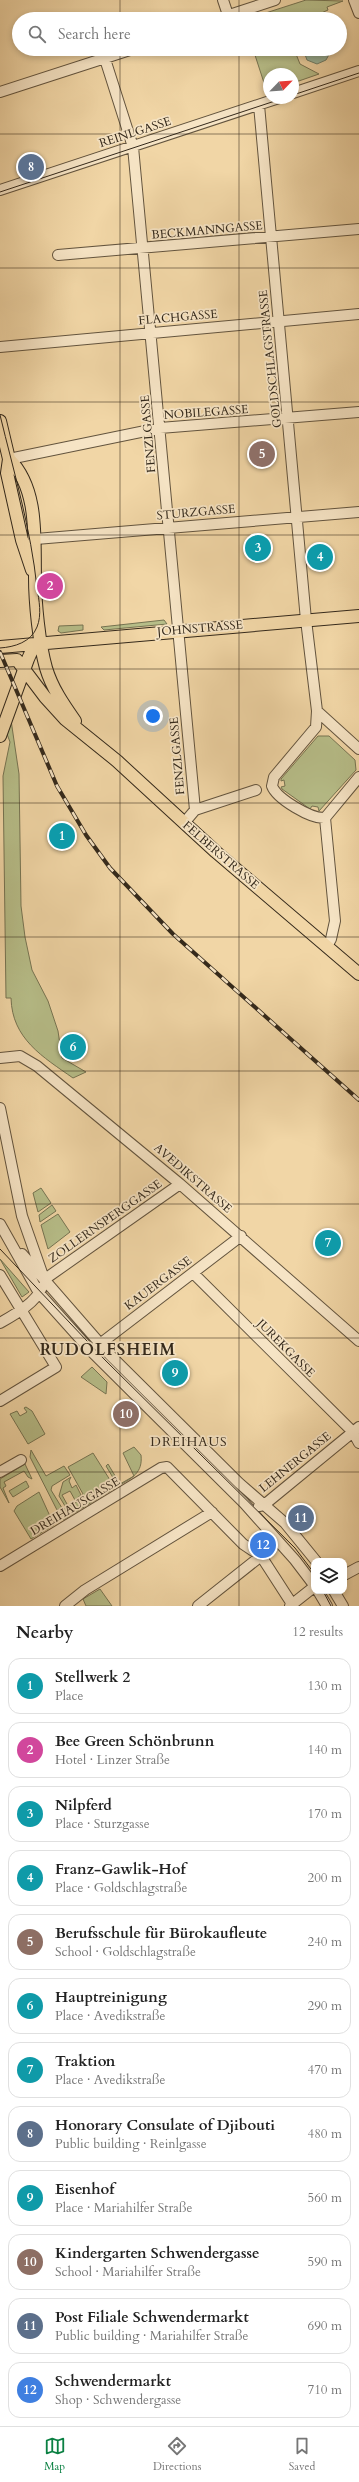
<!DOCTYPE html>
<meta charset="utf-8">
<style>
body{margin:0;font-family:Cardo,serif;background:#f2f2f2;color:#222}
.controls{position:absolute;right:12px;bottom:12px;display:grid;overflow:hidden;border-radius:8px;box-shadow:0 2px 6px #0003}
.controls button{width:36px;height:36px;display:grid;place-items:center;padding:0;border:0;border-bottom:1px solid #e0e0e0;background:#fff;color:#222;font:20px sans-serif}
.compass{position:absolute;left:263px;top:68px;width:36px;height:36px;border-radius:50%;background:#fff;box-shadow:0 2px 6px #0003;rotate:65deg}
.you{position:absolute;left:153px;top:716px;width:14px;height:14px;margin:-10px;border:3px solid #fff;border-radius:50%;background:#1a73e8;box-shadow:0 0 0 6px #1a73e833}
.badge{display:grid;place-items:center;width:26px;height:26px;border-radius:50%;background:#0b8043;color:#fff;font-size:13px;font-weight:700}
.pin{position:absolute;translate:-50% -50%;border:2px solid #fff;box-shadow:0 1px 4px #0006}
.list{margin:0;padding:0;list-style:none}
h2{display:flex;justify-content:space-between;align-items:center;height:52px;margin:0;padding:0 16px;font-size:17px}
h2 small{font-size:13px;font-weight:400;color:#767676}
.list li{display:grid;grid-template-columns:26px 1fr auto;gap:12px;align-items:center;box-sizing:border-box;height:56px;margin:0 8px 8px;padding:0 8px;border:1px solid #e0e0e0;border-radius:12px}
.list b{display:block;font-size:15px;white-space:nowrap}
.list p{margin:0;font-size:13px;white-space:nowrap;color:#767676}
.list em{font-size:13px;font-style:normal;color:#767676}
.icon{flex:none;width:22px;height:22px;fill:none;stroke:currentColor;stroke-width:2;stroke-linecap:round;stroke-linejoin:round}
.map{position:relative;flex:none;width:359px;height:1606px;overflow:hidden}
.search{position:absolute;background:#fff;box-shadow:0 2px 6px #0003;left:12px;right:12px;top:12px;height:44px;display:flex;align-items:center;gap:10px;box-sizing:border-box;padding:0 14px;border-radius:22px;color:#767676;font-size:15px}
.sheet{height:820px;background:#fff}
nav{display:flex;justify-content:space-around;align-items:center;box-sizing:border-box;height:56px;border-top:1px solid #e0e0e0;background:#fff;font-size:11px;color:#767676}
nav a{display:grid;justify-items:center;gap:2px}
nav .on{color:#0b8043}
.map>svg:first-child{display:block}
.green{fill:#b7be89;stroke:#767452}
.water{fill:#9cbaa1;stroke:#72806b}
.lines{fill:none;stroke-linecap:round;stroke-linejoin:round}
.minor-casing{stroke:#63543e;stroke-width:12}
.major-casing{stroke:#34291b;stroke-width:14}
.minor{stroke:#f6e4c5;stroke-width:10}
.major{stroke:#f1d6a6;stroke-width:12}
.tram{stroke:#34291b;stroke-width:1}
.rail-casing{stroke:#34291b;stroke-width:4}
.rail{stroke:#f6e4c5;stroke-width:2.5;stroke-dasharray:8;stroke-linecap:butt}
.grid{fill:none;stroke:#34291b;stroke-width:1;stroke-opacity:0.55}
.labels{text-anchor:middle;stroke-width:3.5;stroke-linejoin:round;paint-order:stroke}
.street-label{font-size:12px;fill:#34291b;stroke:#f6e4c5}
.neighbourhood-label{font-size:13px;letter-spacing:1px;fill:#34291b;stroke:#f6e4c5}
.district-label{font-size:16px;font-weight:bold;letter-spacing:1px;fill:#34291b;stroke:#f6e4c5}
</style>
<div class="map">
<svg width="359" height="1606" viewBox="0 0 359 1606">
<rect width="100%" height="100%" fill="#f1d6a6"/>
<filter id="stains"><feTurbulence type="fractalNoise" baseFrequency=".005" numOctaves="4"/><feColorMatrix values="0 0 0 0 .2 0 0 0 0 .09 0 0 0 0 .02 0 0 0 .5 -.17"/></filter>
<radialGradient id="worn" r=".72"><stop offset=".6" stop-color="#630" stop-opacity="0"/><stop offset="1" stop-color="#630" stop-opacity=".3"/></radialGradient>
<!-- green -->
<path class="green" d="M306,0L343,1L327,7L328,10L308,19H247Z
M253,49H294L300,64L319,74L293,83V74H269V92H267Z
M164,620L167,624L104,630L101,627Z
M83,625V630L61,633L58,631L59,626Z
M11,720L19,774L21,906L25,937L32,970L48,1001L58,1031L62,1058L86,1072L73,1078C43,1057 12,1039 11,998H6L3,776L10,742L7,734Z
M318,736H329L355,760L356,770L319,811L318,807L312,806L310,809L282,789L281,787L285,786L284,780L281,781V779Z
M41,1188L51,1203L38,1212L33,1193Z
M52,1205L56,1211L40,1222L39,1215Z
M58,1214L70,1232L48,1249L41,1225Z
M0,1259L29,1292L22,1297Z
M92,1367L107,1382L106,1394L81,1377Z
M26,1407L32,1411L45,1434L28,1444L10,1414L17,1411L20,1416L27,1412L24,1408Z
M134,1447L141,1455C143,1473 132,1478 118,1486L106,1466L108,1464L120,1484L134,1476L123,1453Z
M31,1450L46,1476L64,1466L70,1475L52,1486L51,1490L62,1508L57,1510L30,1457Z
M93,1453L115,1488L63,1520L58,1512L82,1499L83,1494L68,1467Z
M25,1464L32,1479L28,1477L24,1471L4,1482L6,1486L3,1488L9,1503L0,1487V1479Z
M71,1477L69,1481L72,1488L76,1485L81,1495L75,1500L70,1491L62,1495L67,1504L65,1506L59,1496L63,1482Z
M26,1481L29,1487L13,1497L9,1491Z
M39,1492L54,1525L31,1539L14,1511L17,1506Z
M100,1589L112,1606H86L83,1599Z"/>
<!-- water -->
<path class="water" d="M303,49H332L326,60L317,64L307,60Z"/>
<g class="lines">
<defs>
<path id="minor" d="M223,0L228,15
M354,0L359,13
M217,19L275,0
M105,59L133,147L195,810
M0,92L133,49
M293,93L359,71
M259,105L306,620L317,711L316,727L274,777L272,786C277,799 311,819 325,818
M0,190L279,98
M58,255L359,229
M0,347L359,314
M9,459L160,428L359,412
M36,539L359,512
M317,711L359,749
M325,818L335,921L331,939L327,946
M325,818L359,777
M184,823L195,810L256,790
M0,1058L20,1056L37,1066L180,1184L359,1341
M0,1108L22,1216L42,1273
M0,1224L39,1293L91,1351L244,1503L295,1560L314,1585
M22,1254L110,1355L239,1483L285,1523L316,1561
M193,1273L353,1432L359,1443
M0,1275L56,1367L0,1401
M45,1279L180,1184
M0,1323C14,1315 36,1303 42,1287
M96,1347L241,1236
M0,1472L21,1460
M259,1506L264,1505L359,1427
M0,1566L161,1468L167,1467L243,1544L261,1556L292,1604
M344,1575L359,1567
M318,1591L327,1606
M334,1591L343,1606
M65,1606L85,1590L212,1512
M198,1606L261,1556
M290,1606L314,1587"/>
<path id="major" d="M0,421L9,459L7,473L22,540L32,570
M9,459C39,489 34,538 35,577C35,603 39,643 46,668C52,688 63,704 75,721
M0,647L359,616
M0,661L17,660L45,697L65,719L117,761L216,852L359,974
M0,736L28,659L32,650L42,643"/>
</defs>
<!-- minor casing -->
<use href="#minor" class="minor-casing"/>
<!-- major casing -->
<use href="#major" class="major-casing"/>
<!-- minor -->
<use href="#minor" class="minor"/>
<!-- major -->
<use href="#major" class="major"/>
<!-- tram -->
<path class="tram" d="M293,95L359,73
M0,192L284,98
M0,415C14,473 31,529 37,588C39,600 42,615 37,627C31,642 15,647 0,648
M0,1249L105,1360L295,1548L314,1573
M323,1591L331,1606"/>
<defs>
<path id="rail" d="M0,652L57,786L86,835L110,868L173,934L359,1100"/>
</defs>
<!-- rail casing -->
<use href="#rail" class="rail-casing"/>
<!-- rail -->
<use href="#rail" class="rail"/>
</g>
<!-- grid -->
<path class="grid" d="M120,0V19M239,0V19M120,49V1606M239,49V1606M0,134H359M0,268H359M0,402H359M0,535H359M0,669H359M0,803H359M0,937H359M0,1071H359M0,1204H359M0,1338H359M0,1472H359"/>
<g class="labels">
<!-- street labels -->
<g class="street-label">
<text transform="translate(135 132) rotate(-18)" y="4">REINLGASSE</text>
<text transform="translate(207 230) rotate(-5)" y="4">BECKMANNGASSE</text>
<text transform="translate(178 317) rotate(-5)" y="4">FLACHGASSE</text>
<text transform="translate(270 359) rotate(-96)" y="4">GOLDSCHLAGSTRASSE</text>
<text transform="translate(206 412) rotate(-4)" y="4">NOBILEGASSE</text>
<text transform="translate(148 434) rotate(-95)" y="4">FENZLGASSE</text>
<text transform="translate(196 512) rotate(-5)" y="4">STURZGASSE</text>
<text transform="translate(200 628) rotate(-5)" y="4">JOHNSTRASSE</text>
<text transform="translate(177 756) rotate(-95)" y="4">FENZLGASSE</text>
<text transform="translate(221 855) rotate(41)" y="4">FELBERSTRASSE</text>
<text transform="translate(193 1178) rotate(41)" y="4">AVEDIKSTRASSE</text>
<text transform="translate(105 1221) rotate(-35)" y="4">ZOLLERNSPERGGASSE</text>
<text transform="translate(158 1283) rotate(-37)" y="4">KAUERGASSE</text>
<text transform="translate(286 1348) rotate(45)" y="4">JUREKGASSE</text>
<text transform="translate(295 1462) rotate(-39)" y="4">LEHNERGASSE</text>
<text transform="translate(75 1506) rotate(-31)" y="4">DREIHAUSGASSE</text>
</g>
<!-- neighbourhood labels -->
<g class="neighbourhood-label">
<text x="189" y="1446">DREIHAUS</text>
</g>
<!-- district labels -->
<g class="district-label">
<text x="108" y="1355">RUDOLFSHEIM</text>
</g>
</g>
<rect width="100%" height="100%" filter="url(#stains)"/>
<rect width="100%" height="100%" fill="url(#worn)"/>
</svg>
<div class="controls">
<button><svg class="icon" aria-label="layers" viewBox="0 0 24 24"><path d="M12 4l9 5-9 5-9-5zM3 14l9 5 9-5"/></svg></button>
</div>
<svg class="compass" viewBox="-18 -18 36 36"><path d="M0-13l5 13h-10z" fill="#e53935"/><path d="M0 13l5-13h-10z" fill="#767676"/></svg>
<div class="you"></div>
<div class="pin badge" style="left:62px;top:836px;background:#0f9aa8">1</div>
<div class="pin badge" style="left:50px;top:586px;background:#d1479c">2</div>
<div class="pin badge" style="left:258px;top:548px;background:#0f9aa8">3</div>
<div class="pin badge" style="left:320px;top:557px;background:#0f9aa8">4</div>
<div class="pin badge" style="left:262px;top:454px;background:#8d6e63">5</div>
<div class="pin badge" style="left:73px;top:1047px;background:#0f9aa8">6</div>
<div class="pin badge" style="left:328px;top:1243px;background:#0f9aa8">7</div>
<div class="pin badge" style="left:31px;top:167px;background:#5c6f8a">8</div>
<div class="pin badge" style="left:175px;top:1373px;background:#0f9aa8">9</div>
<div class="pin badge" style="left:126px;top:1414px;background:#8d6e63">10</div>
<div class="pin badge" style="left:301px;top:1518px;background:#5c6f8a">11</div>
<div class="pin badge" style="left:263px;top:1545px;background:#3f7fe0">12</div>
<div class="search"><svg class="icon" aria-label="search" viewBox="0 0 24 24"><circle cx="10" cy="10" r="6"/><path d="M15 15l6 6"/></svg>Search here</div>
</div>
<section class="sheet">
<h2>Nearby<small>12 results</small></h2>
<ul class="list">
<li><span class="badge" style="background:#0f9aa8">1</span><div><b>Stellwerk 2</b><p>Place</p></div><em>130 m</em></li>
<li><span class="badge" style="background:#d1479c">2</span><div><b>Bee Green Schönbrunn</b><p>Hotel · Linzer Straße</p></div><em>140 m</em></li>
<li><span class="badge" style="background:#0f9aa8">3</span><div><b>Nilpferd</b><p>Place · Sturzgasse</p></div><em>170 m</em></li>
<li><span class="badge" style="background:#0f9aa8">4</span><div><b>Franz-Gawlik-Hof</b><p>Place · Goldschlagstraße</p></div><em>200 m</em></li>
<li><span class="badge" style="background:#8d6e63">5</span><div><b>Berufsschule für Bürokaufleute</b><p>School · Goldschlagstraße</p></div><em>240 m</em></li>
<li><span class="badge" style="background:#0f9aa8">6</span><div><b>Hauptreinigung</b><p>Place · Avedikstraße</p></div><em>290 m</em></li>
<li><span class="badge" style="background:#0f9aa8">7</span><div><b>Traktion</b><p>Place · Avedikstraße</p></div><em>470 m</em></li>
<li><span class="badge" style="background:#5c6f8a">8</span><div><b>Honorary Consulate of Djibouti</b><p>Public building · Reinlgasse</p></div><em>480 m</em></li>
<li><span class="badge" style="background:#0f9aa8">9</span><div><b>Eisenhof</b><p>Place · Mariahilfer Straße</p></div><em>560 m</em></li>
<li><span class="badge" style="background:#8d6e63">10</span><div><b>Kindergarten Schwendergasse</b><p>School · Mariahilfer Straße</p></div><em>590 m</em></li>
<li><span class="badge" style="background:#5c6f8a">11</span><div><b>Post Filiale Schwendermarkt</b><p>Public building · Mariahilfer Straße</p></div><em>690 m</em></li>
<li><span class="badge" style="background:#3f7fe0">12</span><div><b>Schwendermarkt</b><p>Shop · Schwendergasse</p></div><em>710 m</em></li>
</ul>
</section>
<nav>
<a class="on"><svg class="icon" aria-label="map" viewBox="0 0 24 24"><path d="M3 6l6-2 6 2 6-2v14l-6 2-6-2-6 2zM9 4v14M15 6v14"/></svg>Map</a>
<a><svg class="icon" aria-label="directions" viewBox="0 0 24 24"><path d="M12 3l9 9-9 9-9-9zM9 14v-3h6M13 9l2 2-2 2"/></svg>Directions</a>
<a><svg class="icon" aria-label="saved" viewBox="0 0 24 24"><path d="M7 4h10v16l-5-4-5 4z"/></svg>Saved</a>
</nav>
